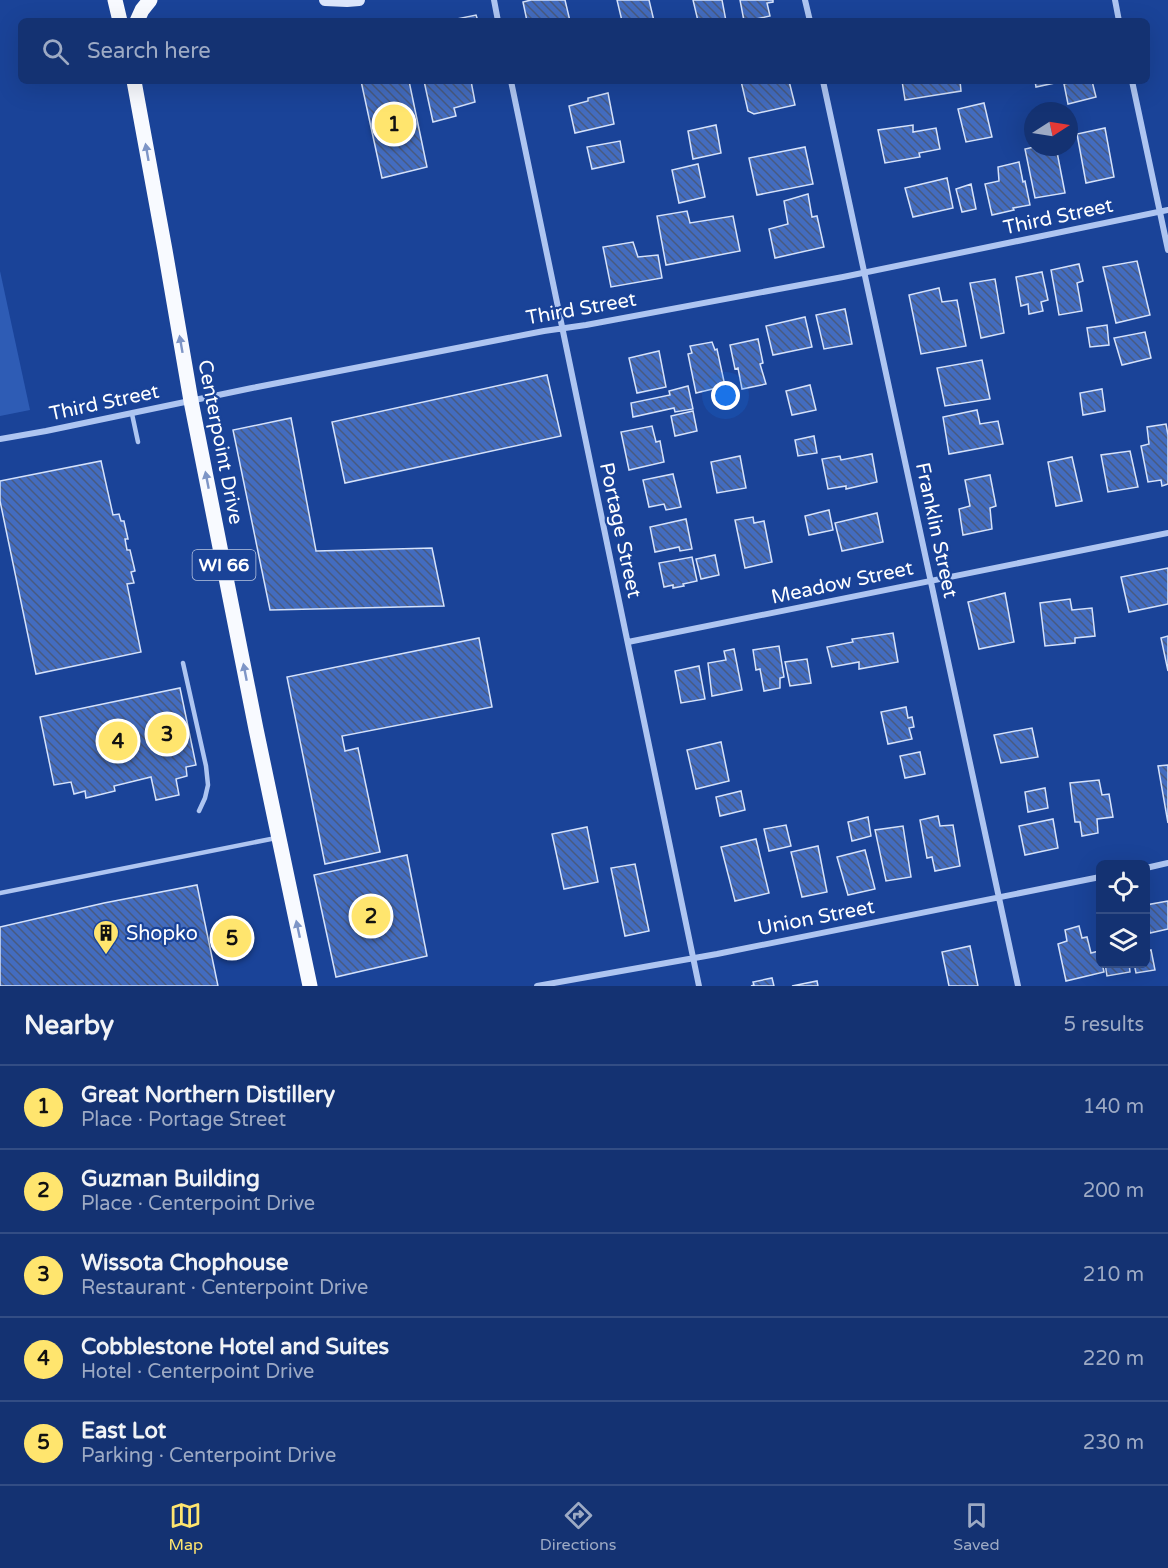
<!DOCTYPE html>
<meta charset="utf-8">
<style>
body{margin:0;font-family:"Varela Round",sans-serif;background:#213e7a;color:#f1f3f6}
.controls{position:absolute;right:18px;bottom:18px;display:grid;overflow:hidden;border-radius:9px;box-shadow:0 6px 24px #0002}
.controls button{width:54px;height:54px;display:grid;place-items:center;padding:0;border:0;border-bottom:2px solid #334d84;background:#143272;color:#f1f3f6;font:30px sans-serif}
.compass{position:absolute;left:1024px;top:102px;width:54px;height:54px;border-radius:50%;background:#143272;box-shadow:0 6px 24px #0002;rotate:78deg}
.you{position:absolute;left:726px;top:396px;width:21px;height:21px;margin:-15px;border:4px solid #fff;border-radius:50%;background:#1a73e8;box-shadow:0 0 0 9px #1a73e833}
.badge{display:grid;place-items:center;width:39px;height:39px;border-radius:50%;background:#ffe56e;color:#111;font-size:20px;font-weight:700}
.pin{position:absolute;translate:-50% -50%;border:3px solid #fff;box-shadow:0 2px 6px #0006}
.list{margin:0;padding:0;list-style:none}
h2{display:flex;justify-content:space-between;align-items:center;height:78px;margin:0;padding:0 24px;font-size:26px}
h2 small{font-size:20px;font-weight:400;color:#9daac4}
.list li{display:grid;grid-template-columns:39px 1fr auto;gap:18px;align-items:center;box-sizing:border-box;height:84px;padding:0 24px;border-top:2px solid #334d84}
.list b{display:block;font-size:22px;white-space:nowrap}
.list p{margin:0;font-size:20px;white-space:nowrap;color:#9daac4}
.list em{font-size:20px;font-style:normal;color:#9daac4}
.icon{flex:none;width:33px;height:33px;fill:none;stroke:currentColor;stroke-width:2;stroke-linecap:round;stroke-linejoin:round}
.map{position:relative;flex:none;width:1168px;height:986px;overflow:hidden}
.search{position:absolute;background:#143272;box-shadow:0 6px 24px #0002;left:18px;right:18px;top:18px;height:66px;display:flex;align-items:center;gap:15px;box-sizing:border-box;padding:0 21px;border-radius:9px;color:#9daac4;font-size:22px}
.sheet{height:498px;background:#143272}
nav{display:flex;justify-content:space-around;align-items:center;box-sizing:border-box;height:84px;border-top:2px solid #334d84;background:#143272;font-size:16px;color:#9daac4}
nav a{display:grid;justify-items:center;gap:3px}
nav .on{color:#ffe56e}
.map>svg:first-child{display:block}
.green{fill:#2e5cb5}
.building{fill:url(#building-back-hatch);stroke:#d5e2fb;stroke-width:1.5}
.lines{fill:none;stroke-linecap:round;stroke-linejoin:round}
.lane{stroke:#aec5f1;stroke-width:4.5}
.street{stroke:#aec5f1;stroke-width:6}
.secondary{stroke:#dce6fb;stroke-width:12}
.primary{stroke:#f8faff;stroke-width:15}
.oneway{fill:#7e95c6}
.labels{text-anchor:middle;stroke-width:4.5;stroke-linejoin:round;paint-order:stroke}
.shield{fill:#1a4398;stroke:#bac7e0;stroke-width:1.5}
.shield-label{font-size:18px;font-weight:bold;fill:#fff}
.street-label{font-size:20px;fill:#fff;stroke:#1a4398}
.poi-label{font-size:20px;fill:#fff;stroke:#1a4398;text-anchor:start}
</style>
<div class="map">
<svg width="1168" height="986" viewBox="0 0 1168 986">
<defs>
<pattern id="building-back-hatch" width="6" height="6" patternUnits="userSpaceOnUse" patternTransform="scale(1.5)"><rect width="6" height="6" fill="#436cbf"/><path d="M-1 5l2 2M0 0l6 6M5-1l2 2" fill="none" stroke="#485a80"/></pattern>
</defs>
<rect width="100%" height="100%" fill="#1a4398"/>
<!-- green -->
<path class="green" d="M0,271L30,410L0,416Z"/>
<!-- building -->
<path class="building" d="M531,0H565L570,21H527L523,2Z
M617,0H649L654,21H622Z
M693,0H722L726,21H698Z
M740,0H773V2L767,3L770,16L756,19L757,21H744Z
M476,15L478,21H447Z
M361,81H409L427,167L382,178Z
M424,81H471L475,102L454,108L456,116L433,122Z
M741,81H789L795,105L754,114L748,111Z
M902,81H960L961,91L905,100Z
M1035,81H1064L1036,87Z
M1077,81H1092L1096,97L1068,104L1064,84Z
M608,93L614,124L575,133L569,106L588,101V98Z
M984,103L992,137L966,142L958,109Z
M716,125L721,153L693,159L688,131Z
M913,125V132L936,128L940,149L919,153L920,157L885,163L878,130Z
M1105,128L1114,177L1086,183L1077,134Z
M620,141L624,162L592,169L587,147Z
M805,147L813,184L757,195L749,158Z
M1034,147H1056L1065,193L1035,198L1025,149Z
M1019,162L1023,182L1025,181L1030,205L1013,208L1014,210L992,215L985,184L999,181L998,167Z
M698,164L705,197L679,203L672,170Z
M947,178L953,208L913,217L905,188Z
M971,184L976,209L962,212L956,189Z
M808,194L812,217L817,216L824,247L775,258L769,229L788,224L784,201Z
M687,211L690,223L733,216L740,251L666,265L657,216Z
M633,242L638,257L658,255L662,278L611,287L603,247Z
M1137,261L1150,315L1116,323L1103,267Z
M1079,264L1083,281L1077,283L1082,311L1059,315L1051,270Z
M1042,272L1048,300L1041,302L1043,311L1029,314L1028,304L1021,306L1016,277Z
M995,279L1004,333L981,338L970,283Z
M939,288L942,302L957,300L966,346L921,354L909,295Z
M845,309L852,344L824,349L816,315Z
M805,317L812,347L773,355L766,326Z
M1107,325L1109,345L1090,347L1087,328Z
M1145,332L1151,358L1122,365L1114,338Z
M758,339L763,363L760,364L766,384L742,389L738,368L735,369L730,345Z
M712,342L715,350L717,349L725,386L696,393L688,354L692,353L690,346Z
M659,351L666,387L637,393L629,358Z
M982,360L990,399L945,406L937,368Z
M547,375L561,436L345,483L332,422Z
M810,385L816,410L792,415L786,391Z
M688,386L693,409L675,412L674,408L633,417L631,403L670,395L669,391Z
M1102,389L1105,411L1083,415L1080,393Z
M977,410L980,424L998,421L1003,444L949,454L943,417Z
M693,411L697,431L675,436L671,416Z
M291,418L316,551L432,548L444,606L270,610L233,430Z
M1166,424L1168,435V484L1162,486L1161,480L1148,482L1141,446L1149,444L1147,427Z
M652,426L656,442L660,441L664,462L629,470L621,432Z
M814,436L817,453L798,456L795,440Z
M1130,451L1138,487L1108,492L1101,455Z
M872,454L877,482L846,489V486L828,489L822,459L840,456L841,460Z
M740,456L746,488L717,493L711,462Z
M1072,457L1082,501L1056,506L1048,462Z
M101,461L113,515L119,514L121,521H124L128,539H125L127,550H130L135,571L131,572L134,583L127,584L141,652L36,674L0,501V481Z
M673,474L681,507L666,510L664,504L649,507L643,480Z
M990,475L996,506L990,508L992,529L963,535L959,509L970,506L965,480Z
M829,510L833,530L809,535L805,516Z
M877,513L883,542L842,551L835,523Z
M753,517L754,523L764,521L772,562L745,568L735,520Z
M686,519L692,549L680,551L679,547L655,552L650,527Z
M715,555L719,575L701,579L696,559Z
M692,557L697,581L683,584L684,586L673,588V585L664,587L659,563Z
M1168,568V604L1129,612L1121,577Z
M1005,593L1014,642L979,649L968,602Z
M1070,599L1072,610L1092,608L1095,636L1075,638V643L1045,646L1040,603Z
M893,633L898,662L859,669V662L832,667L827,647L853,642L852,639Z
M1168,636V671L1161,638Z
M479,638L492,707L342,736L345,751L358,748L380,852L325,864L287,677Z
M779,646L784,677L780,678V688L764,691L760,669L756,670L753,650Z
M734,649L742,690L712,696L708,663L726,660L724,651Z
M807,659L811,683L790,686L785,662Z
M699,666L705,699L681,703L675,671Z
M180,688L196,765L186,767L187,776L176,779L179,795L156,800L151,777L114,786L115,791L86,798L85,791L74,794L71,782L54,785L40,717Z
M906,707L908,718L912,717L914,727L909,728L912,739L888,744L881,712Z
M1032,728L1038,757L1001,763L994,735Z
M721,742L729,781L696,789L687,750Z
M920,752L925,774L905,778L900,756Z
M1168,765V823L1158,766Z
M1099,780L1102,795L1109,794L1113,817L1097,819L1098,833L1082,836L1080,822H1075L1070,783Z
M1045,788L1048,808L1028,812L1025,792Z
M741,791L745,810L720,816L716,797Z
M938,816L940,826L953,825L960,866L935,871L932,857L927,858L920,820Z
M868,817L871,836L852,841L848,822Z
M1053,819L1058,848L1025,855L1019,826Z
M786,825L791,846L769,851L764,829Z
M903,826L911,877L886,881L875,830Z
M587,827L598,882L564,889L552,834Z
M756,839L769,893L735,901L721,847Z
M818,846L827,892L802,897L791,852Z
M865,850L875,889L848,895L837,857Z
M407,855L427,956L336,977L314,875Z
M635,864L649,931L625,936L611,868Z
M197,885L218,986H0V927L104,903Z
M1168,901V929L1150,933L1146,913V905Z
M1079,926L1082,938L1087,937L1091,953L1099,951L1100,963H1102L1104,972L1066,981L1058,944L1067,941L1065,930Z
M970,946L978,986H949L942,952Z
M1151,950L1155,970L1136,973L1134,963H1146V951Z
M1105,963H1129L1130,972L1107,976Z
M772,978L774,986H751L754,985L753,982Z
M817,981L818,986H792Z"/>
<g class="lines">
<!-- lane -->
<path class="lane" d="M132,414L138,442
M183,663L206,766L208,785L205,798L199,811
M0,893L276,838"/>
<!-- street -->
<path class="street" d="M494,0L498,21
M805,0L810,21
M1115,0L1119,21
M511,81L699,986
M823,81L1018,986
M1132,81L1168,250
M0,439L46,431L252,388L544,331L586,325L843,277L1168,210
M628,642L1168,533
M1146,868L1168,863
M537,986L717,954L1100,877"/>
<!-- secondary -->
<path class="secondary" d="M325,0L347,1L359,0"/>
<!-- primary -->
<path class="primary" d="M115,0L120,21
M137,21L142,10L150,0
M134,81L165,250L191,401L256,729L310,986"/>
</g>
<!-- one-way arrows -->
<defs><path id="oneway-solid" d="M-6-.8H1V-3.2L6.5 0L1 3.2V.8H-6Z" transform="scale(1.5)"/></defs>
<g class="oneway">
<use href="#oneway-solid" transform="translate(147 152) rotate(-100)"/>
<use href="#oneway-solid" transform="translate(181 344) rotate(-100)"/>
<use href="#oneway-solid" transform="translate(207 480) rotate(-101)"/>
<use href="#oneway-solid" transform="translate(245 672) rotate(-101)"/>
<use href="#oneway-solid" transform="translate(298 929) rotate(-102)"/>
</g>
<!-- icons -->
<defs>
<symbol id="building-pin" viewBox="-11 -11 22 30"><path d="M0 17L-7.5 6A9.5 9.5 0 1 1 7.5 6Z" fill="#ffe56e" stroke="#1a4398"/><path d="M-4-6H4V6H1V3H-1V6H-4ZM-2.5-4.3h1.7v1.8h-1.7ZM.8-4.3h1.7v1.8H.8ZM-2.5-1h1.7V.8h-1.7ZM.8-1h1.7V.8H.8Z" fill="#111"/></symbol>
</defs>
<g fill-rule="evenodd">
<use href="#building-pin" x="91" y="918" width="30" height="40"/>
</g>
<g class="labels">
<!-- shield labels -->
<rect class="shield" x="192.5" y="550" width="63" height="30" rx="4.5"/>
<g class="shield-label">
<text x="224" y="571">WI 66</text>
</g>
<!-- street labels -->
<g class="street-label">
<text transform="translate(1058 216) rotate(-12)" y="7">Third Street</text>
<text transform="translate(581 308) rotate(-10)" y="7">Third Street</text>
<text transform="translate(104 402) rotate(-12)" y="7">Third Street</text>
<text transform="translate(221 442) rotate(79)" y="7">Centerpoint Drive</text>
<text transform="translate(621 530) rotate(78)" y="7">Portage Street</text>
<text transform="translate(937 530) rotate(78)" y="7">Franklin Street</text>
<text transform="translate(842 582) rotate(-12)" y="7">Meadow Street</text>
<text transform="translate(816 917) rotate(-11)" y="7">Union Street</text>
</g>
<!-- poi labels -->
<g class="poi-label">
<text x="126" y="940">Shopko</text>
</g>
</g>
</svg>
<div class="controls">
<button><svg class="icon" aria-label="locate" viewBox="0 0 24 24"><circle cx="12" cy="12" r="6"/><path d="M12 2v4M12 18v4M2 12h4M18 12h4"/></svg></button>
<button><svg class="icon" aria-label="layers" viewBox="0 0 24 24"><path d="M12 4l9 5-9 5-9-5zM3 14l9 5 9-5"/></svg></button>
</div>
<svg class="compass" viewBox="-18 -18 36 36"><path d="M0-13l5 13h-10z" fill="#e53935"/><path d="M0 13l5-13h-10z" fill="#9daac4"/></svg>
<div class="you"></div>
<div class="pin badge" style="left:394px;top:124px">1</div>
<div class="pin badge" style="left:371px;top:916px">2</div>
<div class="pin badge" style="left:167px;top:734px">3</div>
<div class="pin badge" style="left:118px;top:741px">4</div>
<div class="pin badge" style="left:232px;top:938px">5</div>
<div class="search"><svg class="icon" aria-label="search" viewBox="0 0 24 24"><circle cx="10" cy="10" r="6"/><path d="M15 15l6 6"/></svg>Search here</div>
</div>
<section class="sheet">
<h2>Nearby<small>5 results</small></h2>
<ul class="list">
<li><span class="badge">1</span><div><b>Great Northern Distillery</b><p>Place · Portage Street</p></div><em>140 m</em></li>
<li><span class="badge">2</span><div><b>Guzman Building</b><p>Place · Centerpoint Drive</p></div><em>200 m</em></li>
<li><span class="badge">3</span><div><b>Wissota Chophouse</b><p>Restaurant · Centerpoint Drive</p></div><em>210 m</em></li>
<li><span class="badge">4</span><div><b>Cobblestone Hotel and Suites</b><p>Hotel · Centerpoint Drive</p></div><em>220 m</em></li>
<li><span class="badge">5</span><div><b>East Lot</b><p>Parking · Centerpoint Drive</p></div><em>230 m</em></li>
</ul>
</section>
<nav>
<a class="on"><svg class="icon" aria-label="map" viewBox="0 0 24 24"><path d="M3 6l6-2 6 2 6-2v14l-6 2-6-2-6 2zM9 4v14M15 6v14"/></svg>Map</a>
<a><svg class="icon" aria-label="directions" viewBox="0 0 24 24"><path d="M12 3l9 9-9 9-9-9zM9 14v-3h6M13 9l2 2-2 2"/></svg>Directions</a>
<a><svg class="icon" aria-label="saved" viewBox="0 0 24 24"><path d="M7 4h10v16l-5-4-5 4z"/></svg>Saved</a>
</nav>
